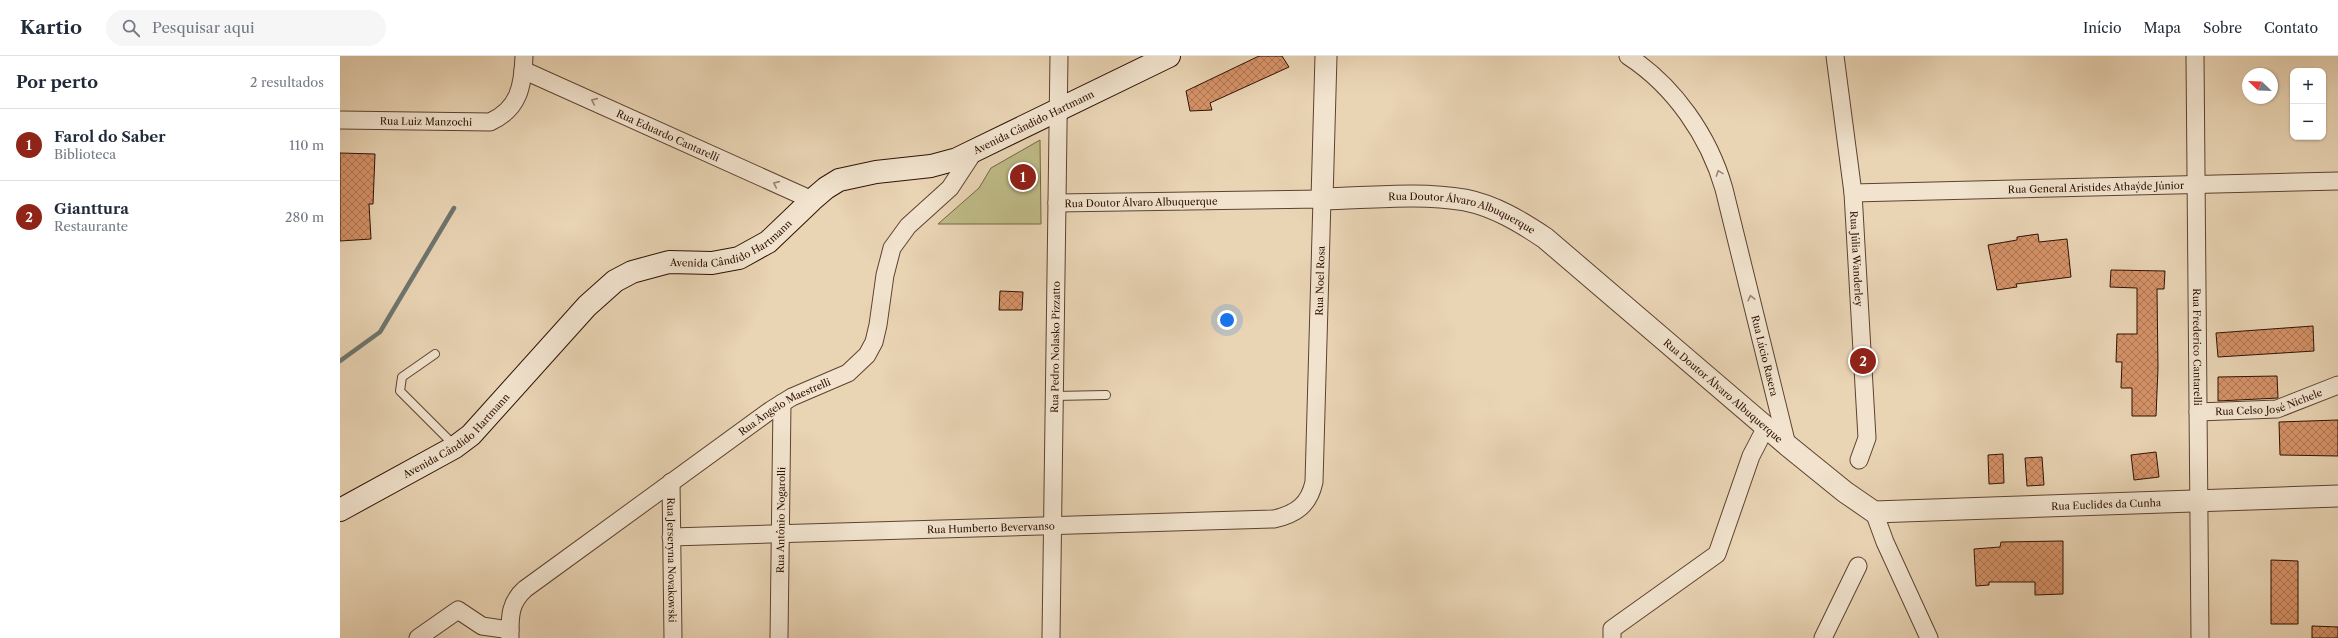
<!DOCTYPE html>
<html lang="pt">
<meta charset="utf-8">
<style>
body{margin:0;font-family:"Libre Caslon Text",serif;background:#f6f6f7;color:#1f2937}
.controls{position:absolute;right:12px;top:12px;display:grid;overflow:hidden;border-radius:8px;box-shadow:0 1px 3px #0004}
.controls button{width:36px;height:36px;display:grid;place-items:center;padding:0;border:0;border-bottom:1px solid #e0e1e3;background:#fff;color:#1f2937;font:20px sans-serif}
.compass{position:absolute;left:1902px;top:12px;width:36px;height:36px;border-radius:50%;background:#fff;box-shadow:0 1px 3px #0004;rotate:293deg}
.you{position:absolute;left:887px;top:264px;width:14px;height:14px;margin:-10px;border:3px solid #fff;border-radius:50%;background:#1a73e8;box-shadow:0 0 0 6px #1a73e833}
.badge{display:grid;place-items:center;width:26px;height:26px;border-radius:50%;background:#8f2418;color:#fff;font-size:13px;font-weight:700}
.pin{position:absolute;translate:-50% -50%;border:2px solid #fff;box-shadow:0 1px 4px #0006}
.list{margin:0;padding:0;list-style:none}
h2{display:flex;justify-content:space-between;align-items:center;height:52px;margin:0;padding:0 16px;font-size:17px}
h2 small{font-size:13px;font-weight:400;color:#747a83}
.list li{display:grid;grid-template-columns:26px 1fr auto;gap:12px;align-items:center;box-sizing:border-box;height:72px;padding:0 16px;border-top:1px solid #e0e1e3}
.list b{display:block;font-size:15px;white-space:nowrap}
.list p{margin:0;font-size:13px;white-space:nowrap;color:#747a83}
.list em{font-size:13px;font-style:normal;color:#747a83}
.icon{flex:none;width:22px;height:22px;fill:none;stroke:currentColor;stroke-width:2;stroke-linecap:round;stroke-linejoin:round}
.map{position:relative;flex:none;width:1998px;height:582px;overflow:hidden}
header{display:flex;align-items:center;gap:24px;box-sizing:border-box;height:56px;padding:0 20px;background:#fff;border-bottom:1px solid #e0e1e3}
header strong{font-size:19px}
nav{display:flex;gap:22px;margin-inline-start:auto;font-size:14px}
.search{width:280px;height:36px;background:#f6f6f7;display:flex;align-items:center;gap:10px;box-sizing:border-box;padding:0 14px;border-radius:22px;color:#747a83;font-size:15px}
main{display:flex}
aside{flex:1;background:#fff}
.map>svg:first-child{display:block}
.green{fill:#bebb87;stroke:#766645}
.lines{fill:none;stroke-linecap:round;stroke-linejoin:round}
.stream{stroke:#6f756e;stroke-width:4.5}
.building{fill:url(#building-cross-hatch);stroke:#2f1103}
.service-casing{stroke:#5e422f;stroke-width:10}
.minor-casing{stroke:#5e422f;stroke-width:19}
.tertiary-casing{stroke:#5e422f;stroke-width:23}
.secondary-casing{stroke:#2f1103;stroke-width:24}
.service{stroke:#f1e3ce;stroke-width:8}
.minor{stroke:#f1e3ce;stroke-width:17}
.tertiary{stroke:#f1e3ce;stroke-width:21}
.secondary{stroke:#f1e3ce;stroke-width:22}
.oneway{stroke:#9a8473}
.labels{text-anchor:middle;stroke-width:3.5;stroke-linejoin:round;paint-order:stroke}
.street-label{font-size:10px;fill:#2f1103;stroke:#f1e3ce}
</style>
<header>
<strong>Kartio</strong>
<div class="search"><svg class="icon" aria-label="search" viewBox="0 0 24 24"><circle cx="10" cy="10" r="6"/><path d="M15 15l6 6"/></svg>Pesquisar aqui</div>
<nav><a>Início</a><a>Mapa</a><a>Sobre</a><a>Contato</a></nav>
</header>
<main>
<aside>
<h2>Por perto<small>2 resultados</small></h2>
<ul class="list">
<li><span class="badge">1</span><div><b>Farol do Saber</b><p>Biblioteca</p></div><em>110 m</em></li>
<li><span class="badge">2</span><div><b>Gianttura</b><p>Restaurante</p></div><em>280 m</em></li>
</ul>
</aside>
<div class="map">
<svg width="1998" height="582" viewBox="0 0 1998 582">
<defs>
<pattern id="building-cross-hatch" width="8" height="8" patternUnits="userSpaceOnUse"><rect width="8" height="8" fill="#d69268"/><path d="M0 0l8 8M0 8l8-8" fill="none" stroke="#ae7653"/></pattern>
</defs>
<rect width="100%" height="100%" fill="#e9d4b4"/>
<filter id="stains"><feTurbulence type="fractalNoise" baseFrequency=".005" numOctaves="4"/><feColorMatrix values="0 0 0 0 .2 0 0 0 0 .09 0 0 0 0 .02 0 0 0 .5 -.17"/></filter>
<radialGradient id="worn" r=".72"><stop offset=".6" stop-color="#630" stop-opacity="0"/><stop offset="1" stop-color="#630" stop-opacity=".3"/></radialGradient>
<!-- green -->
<path class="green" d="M700,84L701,168H598L639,132L651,112Z"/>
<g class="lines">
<!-- stream -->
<path class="stream" d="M0,305L40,276L114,152"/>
</g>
<!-- building -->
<path class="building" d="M919,0H942L949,11L870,47L872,54L850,55L846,35Z
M0,97L35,98L33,148H29L31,183L0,185Z
M1698,178L1699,186L1727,183L1731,221L1676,228L1677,231L1657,234L1648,189L1677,184V181Z
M1771,214L1825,215L1824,233H1817L1818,312L1816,360H1792V332H1781L1782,306H1776L1777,278H1797V232L1770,231Z
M660,235L683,236L682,254H659Z
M1973,270L1974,295L1878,301L1876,277Z
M1937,320L1938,342L1878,345V321Z
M1998,364V400L1940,399L1939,366Z
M1816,396L1819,421L1794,424L1791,399Z
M1663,398L1664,427L1649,428L1648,399Z
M1702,401L1704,429L1687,430L1685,402Z
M1723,485V538L1695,539V526H1649V529L1636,530L1634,493L1660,491L1661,486Z
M1931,504L1958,505V568H1931Z
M1972,570L1998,571V582H1972Z"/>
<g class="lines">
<defs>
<path id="service" d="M95,298L62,321L60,335L115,390
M714,340L766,339"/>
<g id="minor">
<path id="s1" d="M1288,0C1334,30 1369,80 1384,133L1447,389"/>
<path id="s2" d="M1495,0L1513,137L1527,382L1519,404"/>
<path id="s3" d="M1855,0L1860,582"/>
<path id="s4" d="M183,14L472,144"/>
<path id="s5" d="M0,64L150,66C179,53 183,30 184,0"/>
<path id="s6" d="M1513,137L1998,125"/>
<path id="s7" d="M1858,356L1937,353L1998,329"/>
<path id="s8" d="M331,426L333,582"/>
<path d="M1534,456L1545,486L1589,582"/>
<path id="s9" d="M331,481L934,463C956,458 969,449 974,426L982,143L717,147"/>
<path d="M78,582L118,554L142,570L170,574"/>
<path id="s10" d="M170,582C170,562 169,547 185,533L431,354L452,341L508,317L527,299L534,286L538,269L545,219L552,192L568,170L610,132L633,97"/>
<path id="s11" d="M439,582L442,347"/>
<path id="s12" d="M711,582L719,0"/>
<path d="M1272,582V573L1377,498L1411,400L1426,371"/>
<path d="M1483,582L1518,510"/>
</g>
<g id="tertiary">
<path id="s13" d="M986,0L982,143C1029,142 1079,136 1125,144C1155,150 1181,166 1205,182L1447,389L1505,436L1534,456L1998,440"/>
</g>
<g id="secondary">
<path id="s14" d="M0,454L115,391L131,379L247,250L275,225L292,216L329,206L372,207L399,202L428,186L472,144L486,132L499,124L536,116L591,110L617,103L829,0"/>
</g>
</defs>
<!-- service casing -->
<use href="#service" class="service-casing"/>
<!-- minor casing -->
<use href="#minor" class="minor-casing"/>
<!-- tertiary casing -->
<use href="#tertiary" class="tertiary-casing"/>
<!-- secondary casing -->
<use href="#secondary" class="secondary-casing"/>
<!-- service -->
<use href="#service" class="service"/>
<!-- minor -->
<use href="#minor" class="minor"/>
<!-- tertiary -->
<use href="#tertiary" class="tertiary"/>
<!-- secondary -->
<use href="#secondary" class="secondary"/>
</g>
<!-- one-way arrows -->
<defs><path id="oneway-chevron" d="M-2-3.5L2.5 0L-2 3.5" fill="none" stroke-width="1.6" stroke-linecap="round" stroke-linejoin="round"/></defs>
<g class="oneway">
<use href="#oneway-chevron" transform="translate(254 45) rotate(-156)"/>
<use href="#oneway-chevron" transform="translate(1379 117) rotate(-110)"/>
<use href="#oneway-chevron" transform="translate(436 128) rotate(-156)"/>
<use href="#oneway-chevron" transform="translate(1411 242) rotate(-104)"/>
</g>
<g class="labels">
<!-- street labels -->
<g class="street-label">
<text dy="4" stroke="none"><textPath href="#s5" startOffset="86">Rua Luiz Manzochi</textPath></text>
<text dy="4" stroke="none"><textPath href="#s14" startOffset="823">Avenida Cândido Hartmann</textPath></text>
<text dy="4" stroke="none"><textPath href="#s4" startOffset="159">Rua Eduardo Cantarelli</textPath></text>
<text dy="4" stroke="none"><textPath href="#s6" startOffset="243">Rua General Aristides Athaýde Júnior</textPath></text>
<text transform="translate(801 146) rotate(-1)" y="4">Rua Doutor Álvaro Albuquerque</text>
<text dy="4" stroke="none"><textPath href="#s13" startOffset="286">Rua Doutor Álvaro Albuquerque</textPath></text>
<text dy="4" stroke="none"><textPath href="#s14" startOffset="487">Avenida Cândido Hartmann</textPath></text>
<text dy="4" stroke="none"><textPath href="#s2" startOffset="204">Rua Júlia Wanderley</textPath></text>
<text dy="4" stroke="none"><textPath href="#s9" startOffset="863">Rua Noel Rosa</textPath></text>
<text dy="4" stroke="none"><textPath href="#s12" startOffset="291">Rua Pedro Nolasko Pizzatto</textPath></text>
<text dy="4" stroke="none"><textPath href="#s3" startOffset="291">Rua Frederico Cantarelli</textPath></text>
<text dy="4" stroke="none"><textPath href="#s1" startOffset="339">Rua Lúcio Rasera</textPath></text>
<text dy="4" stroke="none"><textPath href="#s13" startOffset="610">Rua Doutor Álvaro Albuquerque</textPath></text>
<text dy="4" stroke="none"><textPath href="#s7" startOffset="72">Rua Celso José Nichele</textPath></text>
<text dy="4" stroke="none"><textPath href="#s10" startOffset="371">Rua Ângelo Maestrelli</textPath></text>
<text dy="4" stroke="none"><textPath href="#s14" startOffset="139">Avenida Cândido Hartmann</textPath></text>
<text dy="4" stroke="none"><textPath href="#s13" startOffset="1036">Rua Euclides da Cunha</textPath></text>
<text dy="4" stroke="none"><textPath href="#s11" startOffset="118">Rua Antônio Nogarolli</textPath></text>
<text dy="4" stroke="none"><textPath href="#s9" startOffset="320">Rua Humberto Bevervanso</textPath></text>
<text dy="4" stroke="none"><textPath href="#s8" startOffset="78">Rua Jerseryna Novakowski</textPath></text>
</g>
</g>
<rect width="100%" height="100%" filter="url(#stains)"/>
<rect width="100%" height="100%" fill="url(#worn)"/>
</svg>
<div class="controls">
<button>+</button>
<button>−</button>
</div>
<svg class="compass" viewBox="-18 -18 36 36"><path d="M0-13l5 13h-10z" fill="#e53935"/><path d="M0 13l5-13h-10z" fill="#747a83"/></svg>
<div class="you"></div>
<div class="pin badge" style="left:683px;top:121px">1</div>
<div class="pin badge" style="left:1523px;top:305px">2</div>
</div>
</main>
